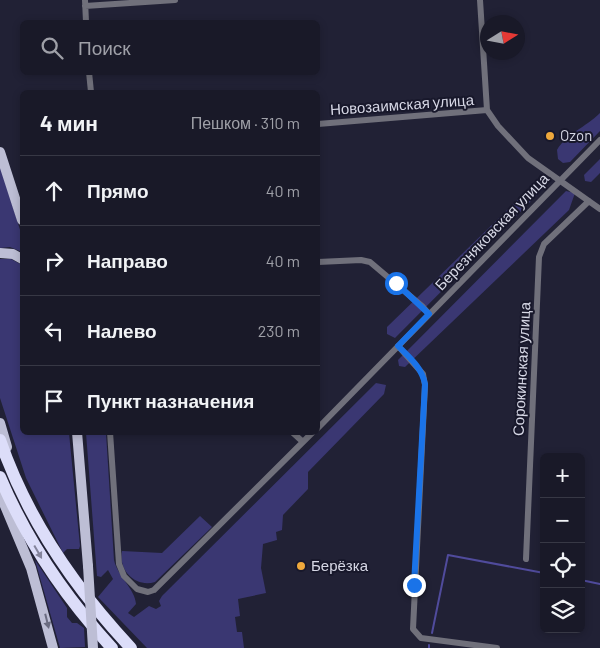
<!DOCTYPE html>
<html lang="ru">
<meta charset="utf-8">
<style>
body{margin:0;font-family:Barlow,sans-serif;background:#262634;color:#f1f3f6}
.controls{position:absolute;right:15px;bottom:15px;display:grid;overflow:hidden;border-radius:8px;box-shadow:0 2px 8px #0003}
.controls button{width:45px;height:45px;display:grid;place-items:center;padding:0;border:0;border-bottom:1px solid #373845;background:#191928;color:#f1f3f6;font:25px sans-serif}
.compass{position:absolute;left:480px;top:15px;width:45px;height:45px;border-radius:50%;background:#191928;box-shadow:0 2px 8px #0003;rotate:79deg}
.stop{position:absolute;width:15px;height:15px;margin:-11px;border:4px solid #1a73e8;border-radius:50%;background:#fff}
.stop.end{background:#1a73e8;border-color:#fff;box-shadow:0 1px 5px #0008}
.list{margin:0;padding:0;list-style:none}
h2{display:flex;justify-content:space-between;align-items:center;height:65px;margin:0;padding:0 20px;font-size:21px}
h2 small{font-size:16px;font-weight:400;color:#9fa0a8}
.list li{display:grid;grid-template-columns:32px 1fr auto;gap:15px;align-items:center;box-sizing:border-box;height:70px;padding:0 20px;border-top:1px solid #373845}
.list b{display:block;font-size:19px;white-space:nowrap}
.list em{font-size:16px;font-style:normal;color:#9fa0a8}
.icon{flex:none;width:28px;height:28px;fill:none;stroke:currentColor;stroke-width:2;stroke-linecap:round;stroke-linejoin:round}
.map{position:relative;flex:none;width:600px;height:648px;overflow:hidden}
.search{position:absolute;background:#191928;box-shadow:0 2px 8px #0003;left:20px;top:20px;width:300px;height:55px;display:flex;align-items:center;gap:12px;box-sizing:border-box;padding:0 18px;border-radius:8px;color:#9fa0a8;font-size:19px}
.panel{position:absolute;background:#191928;box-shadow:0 2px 8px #0003;left:20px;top:90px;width:300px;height:345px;border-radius:8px}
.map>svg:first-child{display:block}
.green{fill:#3a3772}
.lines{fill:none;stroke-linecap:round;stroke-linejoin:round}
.stream{stroke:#504b9c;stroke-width:2}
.street{stroke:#70707b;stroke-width:6}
.primary{stroke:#bdbed5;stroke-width:10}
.highway{stroke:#dcddf9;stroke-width:12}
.primary-bridge{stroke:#bdbed5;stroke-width:10}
.oneway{fill:#84849c}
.oneway2{fill:#6a6b80}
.route{stroke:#1a73e8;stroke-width:6}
.poi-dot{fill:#eea83c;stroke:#18182b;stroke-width:2}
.labels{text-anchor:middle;stroke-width:4;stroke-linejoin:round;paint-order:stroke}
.street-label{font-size:15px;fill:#d6d7e5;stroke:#18182b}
.poi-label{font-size:15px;fill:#d6d7e5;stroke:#18182b;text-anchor:start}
</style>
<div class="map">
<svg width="600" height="648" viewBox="0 0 600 648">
<rect width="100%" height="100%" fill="#212135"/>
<!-- green -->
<path class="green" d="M600,113V131L570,162L563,163L558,159L557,150C566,134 586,127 600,113Z
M600,159V173L591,182L585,181L584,175Z
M0,166L22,236V252L10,247L0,248Z
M536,182H540L543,189L395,338L387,334V327Z
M566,191L575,193L569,210L405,367L399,366L398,360Z
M0,259H11L22,265V432L69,433L80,546L79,549H67L63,553L26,478L0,398Z
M376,383L386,385L384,394L308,472V489L283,515L282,530L276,532L277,540L263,544L261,568L266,593L238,599L240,616L235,617L237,632H242L244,648H147L98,597L113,579L108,570L101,577L97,576L86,433H106L114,560C118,577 135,589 136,604L128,613L134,617L149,606L156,609L161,606L159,601L162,596Z
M200,516L212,527L155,582C136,588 118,571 122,551L162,553Z
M35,560L67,608V617L72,623H77L84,628L85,647L60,648Z"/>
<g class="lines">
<!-- stream -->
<path class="stream" d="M581,580L600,584
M432,633L448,555L544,573
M429,648V645"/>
<!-- street -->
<path class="street" d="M85,0L86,22
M480,0L487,110L498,126L528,158L600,209
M85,6L175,0
M89,72L91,92
M318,124L487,110
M318,262L361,260L370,262L422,306L429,314
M398,346L423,374L425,385L413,629L421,638L497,648
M318,428L600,140
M110,432L119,564L124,576L137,589L148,592L154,590L313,432
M292,432L303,442
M526,559L539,257L544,244L589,201"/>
<!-- primary -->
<path class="primary" d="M0,152L22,220
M0,253L13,254L22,259
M0,423L7,447
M77,432L88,566
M0,494L31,568L53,648"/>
<!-- highway -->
<path class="highway" d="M0,440C27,519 74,587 131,648
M0,477C27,541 65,597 112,648"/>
<!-- primary-bridge -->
<path class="primary-bridge" d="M88,566L93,648"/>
</g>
<!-- one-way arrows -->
<defs><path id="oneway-solid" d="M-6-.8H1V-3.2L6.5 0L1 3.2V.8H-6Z" transform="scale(1.25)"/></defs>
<use class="oneway" href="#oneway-solid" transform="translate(38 552) rotate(60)"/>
<use class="oneway2" href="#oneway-solid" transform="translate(47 621) rotate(76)"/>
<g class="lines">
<!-- route -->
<path class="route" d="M396,283L429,314L398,346C410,358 422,368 425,384L414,585"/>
</g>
<!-- markers -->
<g class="poi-dot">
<circle cx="550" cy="136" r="5"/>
<circle cx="301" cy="566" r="5"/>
</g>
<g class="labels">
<!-- street labels -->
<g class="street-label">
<text transform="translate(402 105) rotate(-4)" y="5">Новозаимская улица</text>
<text transform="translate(492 232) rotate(-46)" y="5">Березняковская улица</text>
<text transform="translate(522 369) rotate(-87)" y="5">Сорокинская улица</text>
</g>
<!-- poi labels -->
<g class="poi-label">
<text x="560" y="141">Ozon</text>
<text x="311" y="571">Берёзка</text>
</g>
</g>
</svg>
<div class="controls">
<button>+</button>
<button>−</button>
<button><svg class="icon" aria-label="locate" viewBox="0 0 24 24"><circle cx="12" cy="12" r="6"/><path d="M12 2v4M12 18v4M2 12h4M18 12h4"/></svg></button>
<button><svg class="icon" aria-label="layers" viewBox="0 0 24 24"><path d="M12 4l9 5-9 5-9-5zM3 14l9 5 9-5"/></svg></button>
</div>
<svg class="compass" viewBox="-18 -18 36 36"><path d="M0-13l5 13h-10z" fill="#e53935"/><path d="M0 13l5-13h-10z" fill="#9fa0a8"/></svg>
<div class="stop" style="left:396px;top:283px"></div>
<div class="stop end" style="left:414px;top:585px"></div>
<div class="search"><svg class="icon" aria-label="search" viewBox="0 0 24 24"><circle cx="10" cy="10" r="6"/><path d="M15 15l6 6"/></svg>Поиск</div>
<section class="panel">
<h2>4 мин<small>Пешком · 310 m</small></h2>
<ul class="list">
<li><svg class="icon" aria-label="ahead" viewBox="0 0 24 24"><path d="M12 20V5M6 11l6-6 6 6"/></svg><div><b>Прямо</b></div><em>40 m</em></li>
<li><svg class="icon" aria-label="right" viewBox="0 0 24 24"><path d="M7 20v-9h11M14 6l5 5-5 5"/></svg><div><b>Направо</b></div><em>40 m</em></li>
<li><svg class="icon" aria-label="left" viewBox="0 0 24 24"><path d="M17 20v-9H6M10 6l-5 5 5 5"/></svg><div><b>Налево</b></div><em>230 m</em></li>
<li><svg class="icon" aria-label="arrive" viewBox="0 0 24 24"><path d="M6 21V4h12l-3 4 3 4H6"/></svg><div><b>Пункт назначения</b></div></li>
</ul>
</section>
</div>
